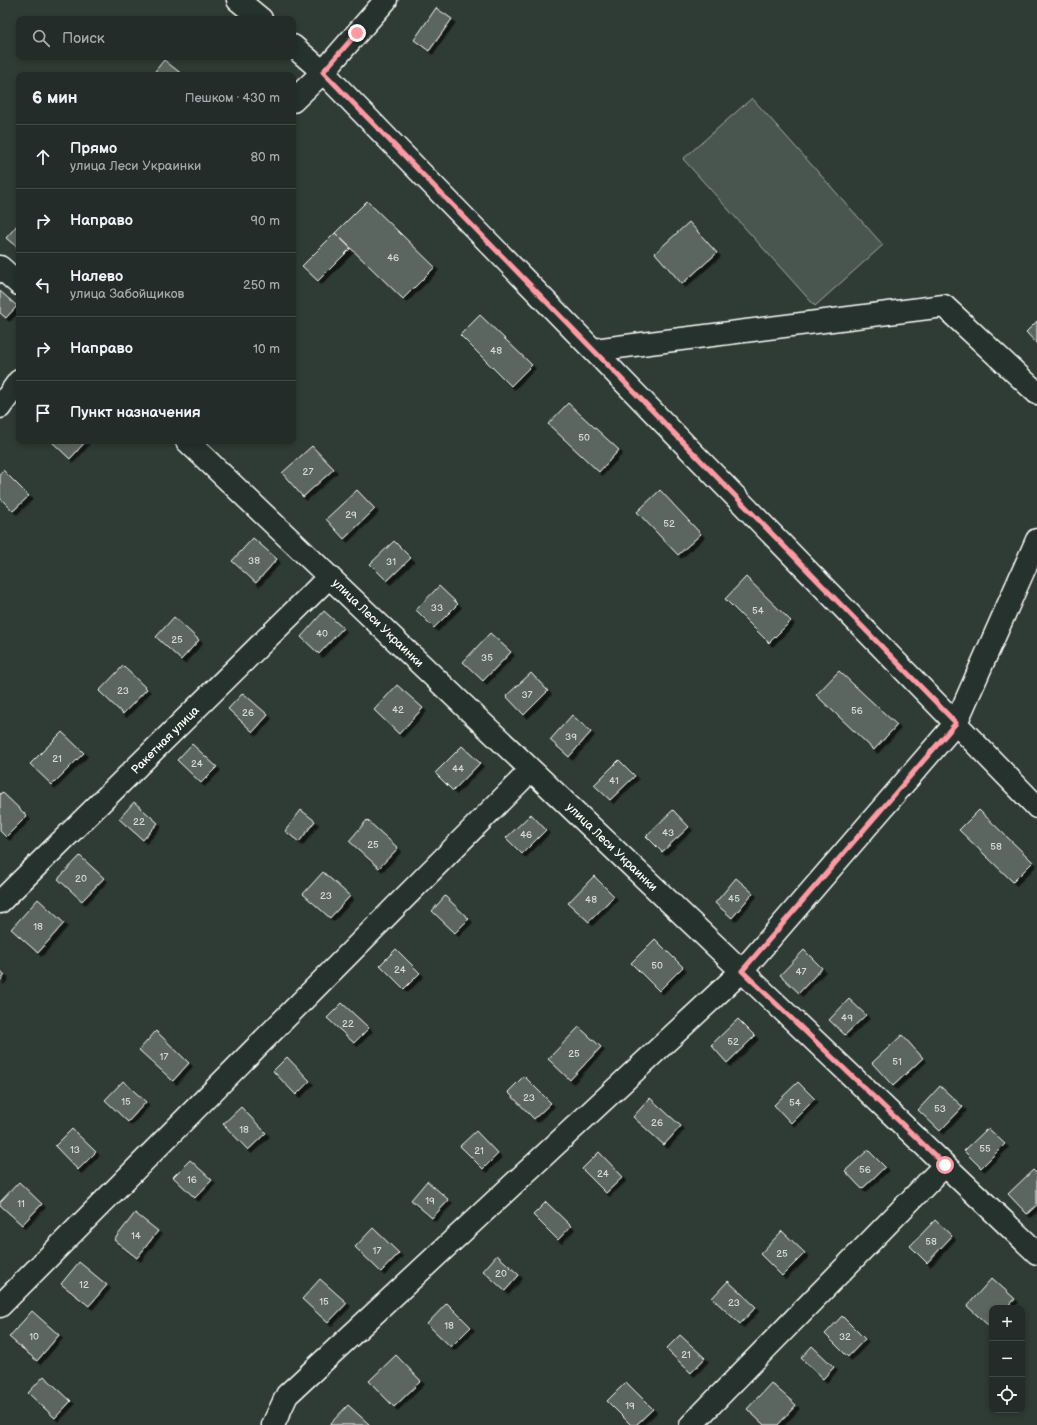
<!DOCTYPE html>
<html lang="ru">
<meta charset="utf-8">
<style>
body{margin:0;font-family:"Balsamiq Sans",sans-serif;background:#2f3834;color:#f1f3f6}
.controls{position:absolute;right:12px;bottom:12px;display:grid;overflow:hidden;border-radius:8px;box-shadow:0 2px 6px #0003}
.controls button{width:36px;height:36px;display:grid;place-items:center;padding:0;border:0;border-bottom:1px solid #404845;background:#232c28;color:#f1f3f6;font:20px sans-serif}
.stop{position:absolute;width:12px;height:12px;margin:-9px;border:3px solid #ff9aa2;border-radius:50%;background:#fff}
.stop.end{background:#ff9aa2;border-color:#fff;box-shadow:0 1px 4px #0008}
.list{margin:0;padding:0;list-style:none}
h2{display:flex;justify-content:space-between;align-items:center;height:52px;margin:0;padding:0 16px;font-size:17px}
h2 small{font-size:13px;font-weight:400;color:#a3a7a8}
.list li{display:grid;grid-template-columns:26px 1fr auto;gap:12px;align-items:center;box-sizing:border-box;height:64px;padding:0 16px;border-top:1px solid #404845}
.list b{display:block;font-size:15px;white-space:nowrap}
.list p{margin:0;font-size:13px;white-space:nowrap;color:#a3a7a8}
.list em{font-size:13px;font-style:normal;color:#a3a7a8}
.icon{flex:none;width:22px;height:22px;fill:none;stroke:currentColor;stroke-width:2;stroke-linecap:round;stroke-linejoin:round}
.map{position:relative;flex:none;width:1037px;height:1425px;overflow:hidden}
.search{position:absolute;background:#232c28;box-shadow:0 2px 6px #0003;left:16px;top:16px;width:280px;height:44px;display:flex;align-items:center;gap:10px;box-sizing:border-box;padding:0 14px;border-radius:8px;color:#a3a7a8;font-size:15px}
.panel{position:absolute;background:#232c28;box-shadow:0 2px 6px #0003;left:16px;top:72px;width:280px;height:372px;border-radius:8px}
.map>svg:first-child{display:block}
.green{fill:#4a544f;stroke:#a4aaa7}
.building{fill:#5b6661;stroke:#fff;filter:url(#shadow)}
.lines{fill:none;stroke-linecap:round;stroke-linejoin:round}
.minor-casing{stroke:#fff;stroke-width:25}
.major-casing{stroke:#fff;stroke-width:25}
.minor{stroke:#26332d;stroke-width:22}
.major{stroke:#26332d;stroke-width:22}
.route{stroke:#ff9aa2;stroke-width:5}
.labels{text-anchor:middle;stroke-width:4;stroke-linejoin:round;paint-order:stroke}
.number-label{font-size:10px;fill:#d6d9d8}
.street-label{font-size:12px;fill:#fff;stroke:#26332d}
</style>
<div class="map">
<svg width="1037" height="1425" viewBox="0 0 1037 1425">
<defs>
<filter id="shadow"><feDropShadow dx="3.5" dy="3.5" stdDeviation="0" flood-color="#0009"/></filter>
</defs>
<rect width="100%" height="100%" fill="#2f3b35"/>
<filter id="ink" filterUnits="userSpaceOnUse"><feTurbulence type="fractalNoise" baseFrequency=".025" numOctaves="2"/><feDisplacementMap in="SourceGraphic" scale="8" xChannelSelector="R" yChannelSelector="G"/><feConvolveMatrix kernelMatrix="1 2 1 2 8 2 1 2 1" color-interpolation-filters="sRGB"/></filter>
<g filter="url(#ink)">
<!-- green -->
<path class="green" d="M752,98L883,245L815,306L683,159Z"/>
<!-- building -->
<path class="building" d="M436,8L452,19L429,51L414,40Z
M164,60L183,75H152Z
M367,201L435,267L403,299L335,233Z
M689,222L717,253L682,284L655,253Z
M19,223V249L6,238Z
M335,233L351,248L318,281L302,266Z
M0,291L17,306L6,318L0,313Z
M480,315L532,365L511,386L460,335Z
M1037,321V344L1026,332Z
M568,403L619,450L599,472L548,424Z
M51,441H86L70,459Z
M312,446L334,469L303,497L282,473Z
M3,470L29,496L13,511L0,498V473Z
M357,490L375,509L344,539L326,519Z
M660,490L701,534L678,555L637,512Z
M253,538L277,559L256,583L232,561Z
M394,541L411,558L387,581L370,564Z
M746,577L791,621L769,643L725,599Z
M439,586L458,604L434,628L416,610Z
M324,611L343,628L319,654L301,637Z
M174,617L199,640L181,660L156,637Z
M490,633L511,652L483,681L463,662Z
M123,666L147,689L123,714L99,691Z
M839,671L897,725L874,750L816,695Z
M531,673L548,691L524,715L506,696Z
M397,685L423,708L399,734L374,710Z
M243,693L268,715L253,732L228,709Z
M572,715L591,732L569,757L550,740Z
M62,732L84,753L52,785L30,764Z
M192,744L217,767L201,783L177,760Z
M462,746L480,763L453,791L435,773Z
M619,760L635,776L610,800L594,785Z
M2,792L27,816L6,837L0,831V794Z
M134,802L158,823L143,840L119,819Z
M301,810L315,821L299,842L285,831Z
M673,810L689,827L662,852L646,836Z
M979,810L1033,862L1013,882L959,830Z
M531,814L546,830L522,854L506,838Z
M367,820L398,848L379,868L349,841Z
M80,856L104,878L82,901L58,879Z
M323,872L350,896L330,918L303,894Z
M594,876L614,896L589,922L568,903Z
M736,878L753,893L732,918L715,903Z
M445,896L469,919L455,933L432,911Z
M38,899L64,923L38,953L11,929Z
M655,939L683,967L659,991L631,963Z
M396,949L420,973L404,989L380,965Z
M804,950L822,968L799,993L780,975Z
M0,970L5,975L0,981Z
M849,999L866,1015L845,1035L829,1020Z
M342,1003L369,1028L354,1043L327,1018Z
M738,1019L755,1036L727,1063L711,1045Z
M579,1027L601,1047L570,1080L548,1059Z
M156,1031L189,1063L173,1081L139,1050Z
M902,1035L923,1058L893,1086L872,1063Z
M287,1057L310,1081L296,1095L273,1071Z
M524,1076L551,1103L534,1119L508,1092Z
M123,1081L146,1102L128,1122L105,1100Z
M798,1082L815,1099L791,1123L774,1105Z
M940,1086L963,1107L940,1131L918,1110Z
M650,1098L681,1126L664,1145L633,1117Z
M241,1107L266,1133L248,1150L223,1124Z
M988,1128L1005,1144L981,1168L964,1151Z
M72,1129L96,1152L78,1170L55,1146Z
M476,1131L498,1154L483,1169L460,1146Z
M868,1150L885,1167L862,1189L845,1171Z
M599,1152L623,1177L606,1193L582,1169Z
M190,1160L212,1180L195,1198L173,1177Z
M1033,1170L1037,1174V1205L1027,1214L1008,1194Z
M427,1181L449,1200L432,1218L411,1200Z
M19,1182L42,1204L22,1225L0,1205V1202Z
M546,1202L571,1226L558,1240L533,1215Z
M135,1213L158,1231L137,1258L114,1240Z
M935,1220L952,1236L927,1263L910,1246Z
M373,1228L399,1253L381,1272L355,1247Z
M782,1231L805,1253L782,1276L760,1254Z
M497,1255L519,1275L505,1291L483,1271Z
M79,1262L107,1285L89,1306L61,1284Z
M992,1278L1015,1299L1007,1308H992V1324L990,1327L967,1306Z
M320,1279L347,1303L328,1323L302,1299Z
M728,1281L756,1307L740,1324L712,1298Z
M447,1303L471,1327L451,1347L427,1324Z
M32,1311L59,1335L37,1361L9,1337Z
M842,1316L865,1339L848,1357L825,1334Z
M680,1335L705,1358L691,1373L666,1349Z
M812,1346L834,1367L823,1379L801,1358Z
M396,1355L421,1381L394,1407L369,1381Z
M44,1376L71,1401L55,1418L28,1393Z
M626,1382L653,1409L636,1425H631L607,1401Z
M771,1383L796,1405L778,1425H764L747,1409Z
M348,1405L370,1425H329Z"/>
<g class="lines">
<defs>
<path id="minor" d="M293,101L323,72
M0,267L19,284
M594,350L944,306L1037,393
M0,407L19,381
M187,441L1037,1253
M0,902L329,577
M0,1306L531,770
M273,1425L287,1395L742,971L956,723L1037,540
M691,1425L945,1165"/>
<path id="major" d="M238,0L261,19
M293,46L323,72L1037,807
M323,72L386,0"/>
</defs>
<!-- minor casing -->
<use href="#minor" class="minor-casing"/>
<!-- major casing -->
<use href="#major" class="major-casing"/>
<!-- minor -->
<use href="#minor" class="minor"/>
<!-- major -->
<use href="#major" class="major"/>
</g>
</g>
<g class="lines" filter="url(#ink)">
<!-- route -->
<path class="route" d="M357,33L323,72L956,723L742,971L945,1165"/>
</g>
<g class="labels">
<!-- number labels -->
<g class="number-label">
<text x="393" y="261">46</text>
<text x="496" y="354">48</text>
<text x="584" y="441">50</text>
<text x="308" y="475">27</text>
<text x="351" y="518">29</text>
<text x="669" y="527">52</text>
<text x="254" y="564">38</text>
<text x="391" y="565">31</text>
<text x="437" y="611">33</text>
<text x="758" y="614">54</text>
<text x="322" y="637">40</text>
<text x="177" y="643">25</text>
<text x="487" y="661">35</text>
<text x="123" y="694">23</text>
<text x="527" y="698">37</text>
<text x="398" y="713">42</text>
<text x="857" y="714">56</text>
<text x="248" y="716">26</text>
<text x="571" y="740">39</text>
<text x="57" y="762">21</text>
<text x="197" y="767">24</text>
<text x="458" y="772">44</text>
<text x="614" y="784">41</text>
<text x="139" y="825">22</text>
<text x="668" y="836">43</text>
<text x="526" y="838">46</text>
<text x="373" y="848">25</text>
<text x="996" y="850">58</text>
<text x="81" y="882">20</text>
<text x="326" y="899">23</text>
<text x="734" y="902">45</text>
<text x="591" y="903">48</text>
<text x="38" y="930">18</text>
<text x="657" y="969">50</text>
<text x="400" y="973">24</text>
<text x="801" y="975">47</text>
<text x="847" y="1021">49</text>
<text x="348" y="1027">22</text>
<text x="733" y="1045">52</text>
<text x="574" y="1057">25</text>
<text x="164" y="1060">17</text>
<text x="897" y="1065">51</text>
<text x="529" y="1101">23</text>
<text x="126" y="1105">15</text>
<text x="795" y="1106">54</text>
<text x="940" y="1112">53</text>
<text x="657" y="1126">26</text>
<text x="244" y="1133">18</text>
<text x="985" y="1152">55</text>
<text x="75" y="1153">13</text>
<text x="479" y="1154">21</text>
<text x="865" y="1173">56</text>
<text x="603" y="1177">24</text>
<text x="192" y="1183">16</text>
<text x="430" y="1204">19</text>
<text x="21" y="1207">11</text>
<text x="136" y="1239">14</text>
<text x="931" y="1245">58</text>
<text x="377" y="1254">17</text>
<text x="782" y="1257">25</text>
<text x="501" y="1277">20</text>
<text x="84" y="1288">12</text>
<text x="324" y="1305">15</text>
<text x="734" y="1306">23</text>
<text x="449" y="1329">18</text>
<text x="34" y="1340">10</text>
<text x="845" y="1340">32</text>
<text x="686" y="1358">21</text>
<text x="630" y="1409">19</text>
</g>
<!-- street labels -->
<g class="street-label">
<text transform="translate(378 623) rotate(44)" y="4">улица Леси Украинки</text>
<text transform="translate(165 740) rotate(-45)" y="4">Ракетная улица</text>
<text transform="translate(612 847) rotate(44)" y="4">улица Леси Украинки</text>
</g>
</g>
</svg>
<div class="controls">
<button>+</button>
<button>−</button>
<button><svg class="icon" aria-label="locate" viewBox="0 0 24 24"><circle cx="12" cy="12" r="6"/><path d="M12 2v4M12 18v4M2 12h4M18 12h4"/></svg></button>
</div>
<div class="stop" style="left:945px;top:1165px"></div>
<div class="stop end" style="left:357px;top:33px"></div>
<div class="search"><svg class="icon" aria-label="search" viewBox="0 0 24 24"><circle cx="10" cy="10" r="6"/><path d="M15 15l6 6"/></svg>Поиск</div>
<section class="panel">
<h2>6 мин<small>Пешком · 430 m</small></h2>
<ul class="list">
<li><svg class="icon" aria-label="ahead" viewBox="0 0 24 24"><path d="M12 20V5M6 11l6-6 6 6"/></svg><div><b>Прямо</b><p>улица Леси Украинки</p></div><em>80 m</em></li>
<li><svg class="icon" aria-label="right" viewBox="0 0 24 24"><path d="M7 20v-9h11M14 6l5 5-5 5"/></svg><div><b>Направо</b></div><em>90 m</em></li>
<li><svg class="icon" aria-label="left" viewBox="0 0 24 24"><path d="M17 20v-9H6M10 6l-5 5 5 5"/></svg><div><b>Налево</b><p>улица Забойщиков</p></div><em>250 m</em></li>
<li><svg class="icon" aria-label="right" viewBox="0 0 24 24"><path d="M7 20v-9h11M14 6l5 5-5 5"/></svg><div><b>Направо</b></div><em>10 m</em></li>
<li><svg class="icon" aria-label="arrive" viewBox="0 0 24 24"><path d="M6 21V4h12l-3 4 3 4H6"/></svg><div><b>Пункт назначения</b></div></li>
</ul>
</section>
</div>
